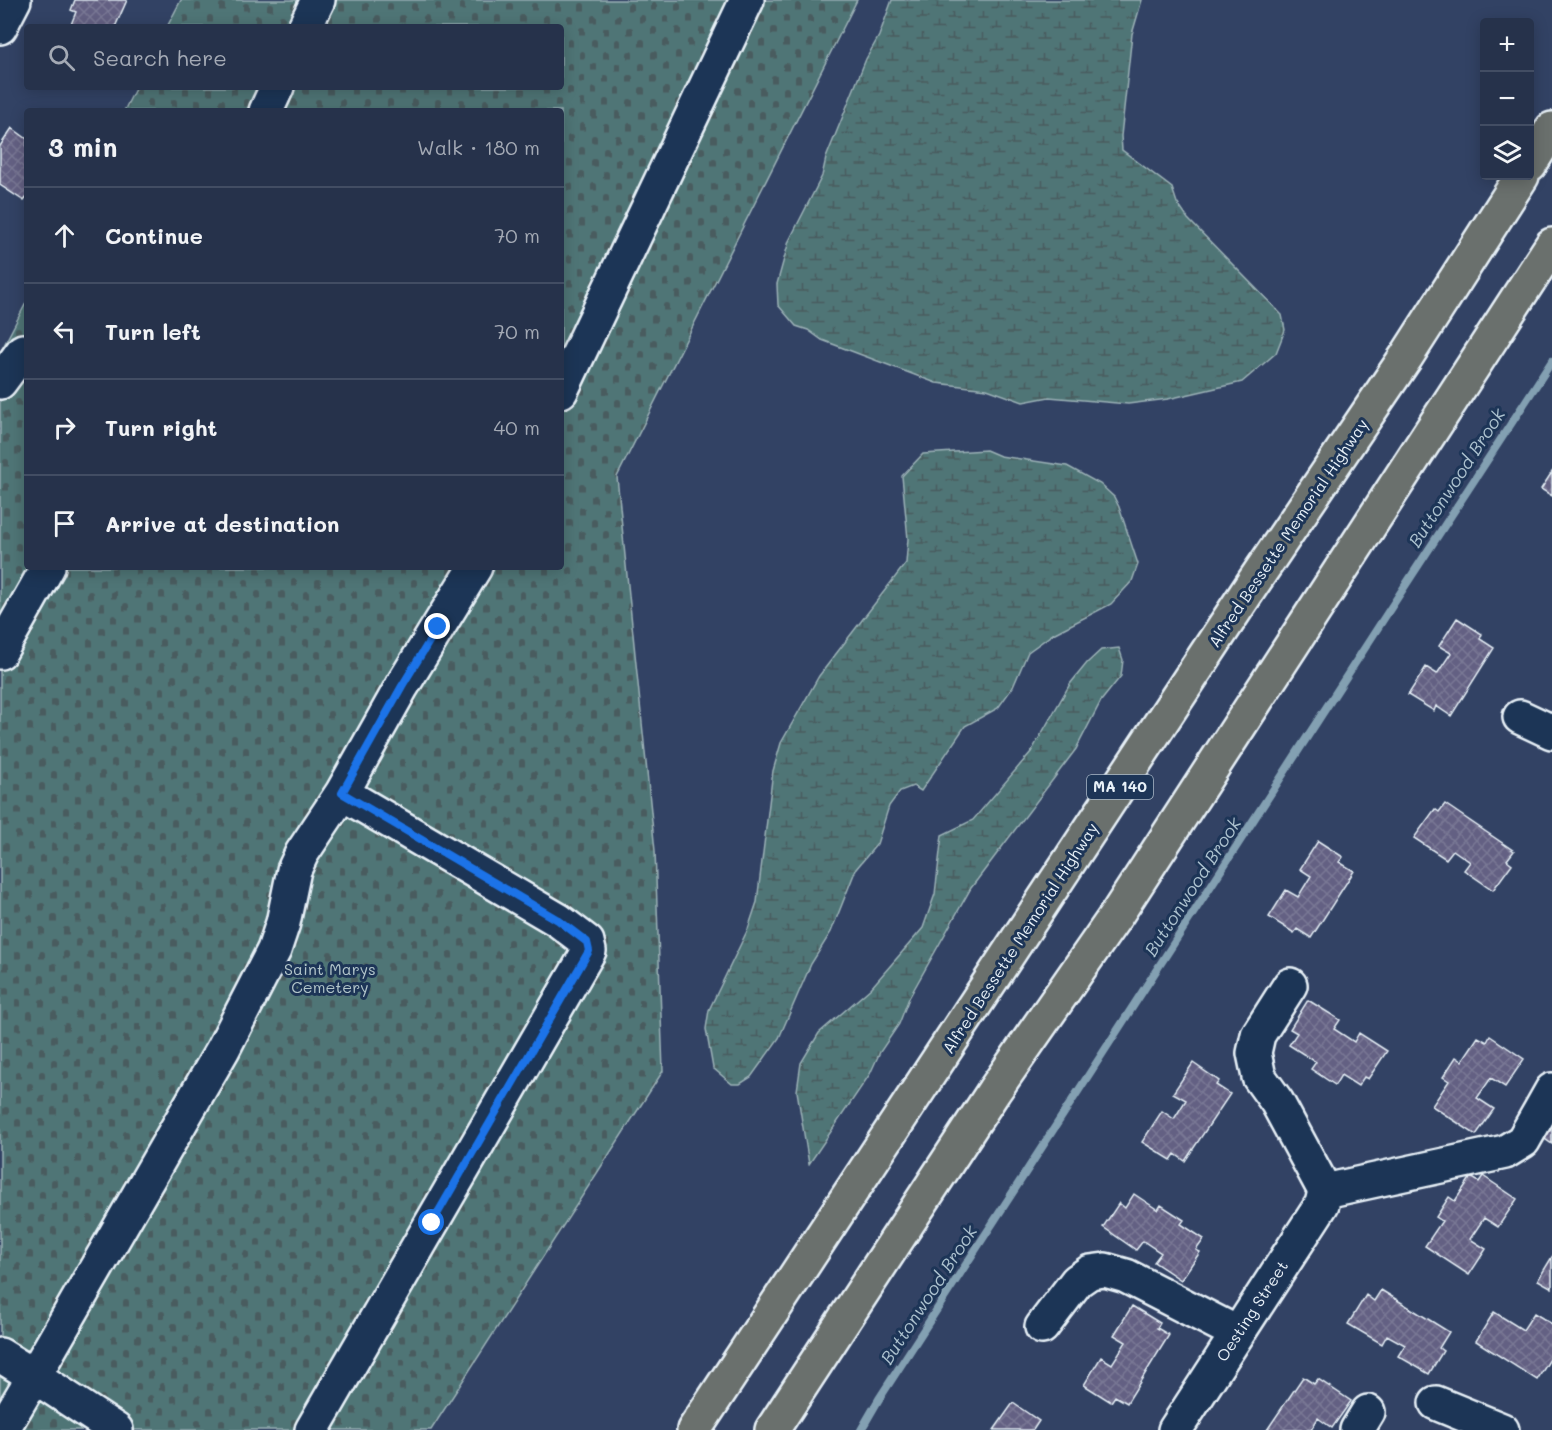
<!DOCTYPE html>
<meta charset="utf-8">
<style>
body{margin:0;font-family:Mali,sans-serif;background:#323e55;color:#f1f3f6}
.controls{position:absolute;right:18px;top:18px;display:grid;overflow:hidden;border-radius:6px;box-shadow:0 3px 15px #0003}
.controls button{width:54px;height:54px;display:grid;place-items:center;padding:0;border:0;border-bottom:2px solid #424d63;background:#26324b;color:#f1f3f6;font:30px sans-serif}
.stop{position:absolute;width:18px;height:18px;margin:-14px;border:4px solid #1a73e8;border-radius:50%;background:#fff}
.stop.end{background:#1a73e8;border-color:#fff;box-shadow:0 2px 6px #0008}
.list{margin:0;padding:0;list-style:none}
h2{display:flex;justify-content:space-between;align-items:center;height:78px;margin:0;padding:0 24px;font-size:26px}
h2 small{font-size:20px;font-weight:400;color:#a4aab5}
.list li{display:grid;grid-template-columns:39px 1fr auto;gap:18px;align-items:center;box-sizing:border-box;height:96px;padding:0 24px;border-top:2px solid #424d63}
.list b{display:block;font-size:22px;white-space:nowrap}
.list em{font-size:20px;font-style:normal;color:#a4aab5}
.icon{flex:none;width:33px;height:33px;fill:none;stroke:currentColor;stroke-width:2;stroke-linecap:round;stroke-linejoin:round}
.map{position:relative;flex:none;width:1552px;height:1430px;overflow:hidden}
.search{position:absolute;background:#26324b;box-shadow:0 3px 15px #0003;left:24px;top:24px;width:540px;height:66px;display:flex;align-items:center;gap:15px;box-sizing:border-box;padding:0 21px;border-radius:6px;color:#a4aab5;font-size:22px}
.panel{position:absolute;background:#26324b;box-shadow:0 3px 15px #0003;left:24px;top:108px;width:540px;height:462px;border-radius:6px}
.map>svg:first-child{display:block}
.wetland{fill:url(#wetland-marsh);stroke:#9cb2b7;stroke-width:1.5}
.cemetery{fill:url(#cemetery-stones);stroke:#9cb2b7;stroke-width:1.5}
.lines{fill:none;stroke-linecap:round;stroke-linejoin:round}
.stream{stroke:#83a0b2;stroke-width:8}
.building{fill:url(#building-cross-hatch);stroke:#e8f1f8;stroke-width:1.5}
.minor-casing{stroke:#e8f1f8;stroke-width:38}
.highway-casing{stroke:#e8f1f8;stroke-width:38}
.minor{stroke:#1d3557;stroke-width:33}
.highway{stroke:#6b706d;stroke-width:33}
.route{stroke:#1a73e8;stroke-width:8}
.labels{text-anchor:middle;stroke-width:6;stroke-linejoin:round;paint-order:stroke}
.shield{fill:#1d3557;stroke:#abb9c8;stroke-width:1.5}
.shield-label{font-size:15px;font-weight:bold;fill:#e8f1f8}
.street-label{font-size:16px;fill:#e8f1f8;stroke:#1d3557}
.park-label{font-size:16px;fill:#b2c5ca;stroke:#1d3557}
.water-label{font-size:18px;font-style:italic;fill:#adc2cf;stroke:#1d3557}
</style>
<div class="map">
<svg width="1552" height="1430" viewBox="0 0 1552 1430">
<defs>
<pattern id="wetland-marsh" width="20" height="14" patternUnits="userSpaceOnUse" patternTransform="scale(1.5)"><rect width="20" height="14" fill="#4f7476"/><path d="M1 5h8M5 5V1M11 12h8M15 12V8" fill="none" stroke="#4a5c5e"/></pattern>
<pattern id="cemetery-stones" width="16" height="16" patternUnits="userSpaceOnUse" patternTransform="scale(1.5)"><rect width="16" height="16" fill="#4f7476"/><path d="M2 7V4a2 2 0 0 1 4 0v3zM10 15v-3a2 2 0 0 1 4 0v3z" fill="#4a5c5e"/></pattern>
<pattern id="building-cross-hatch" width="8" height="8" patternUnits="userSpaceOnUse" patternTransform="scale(1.5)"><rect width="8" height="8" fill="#636183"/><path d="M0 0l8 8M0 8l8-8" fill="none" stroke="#797895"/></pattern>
</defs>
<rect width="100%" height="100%" fill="#324264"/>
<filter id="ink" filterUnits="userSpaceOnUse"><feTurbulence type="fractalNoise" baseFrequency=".0167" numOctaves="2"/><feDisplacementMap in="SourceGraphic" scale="12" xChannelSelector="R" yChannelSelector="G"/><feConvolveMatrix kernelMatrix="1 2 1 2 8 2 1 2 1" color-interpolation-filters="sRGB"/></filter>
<g filter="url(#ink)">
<!-- wetland -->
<path class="wetland" d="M892,0H1142L1132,34L1121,136L1122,150L1172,188L1177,203L1188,219L1282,315L1285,330L1276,353L1242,382L1168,399L1128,404L1049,397L1023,402L987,389L936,383L822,340L808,330L796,326L778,305L777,284L789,241L822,176L826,158L866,59L879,36Z
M986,450L1000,456L1067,466L1100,484L1114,497L1119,507L1138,564L1132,581L1111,604L1053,634L1028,652L1013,687L998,708L965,726L921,791L913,786L900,791L889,806L877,844L856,869L831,932L811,964L779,1038L751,1077L740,1084H732L713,1068L706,1029L709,1010L748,929L757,902L773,771L781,743L819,676L906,563L908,539L902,476L923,454Z
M1119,648L1123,660L1121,676L1101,701L1076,749L971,888L909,998L899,1024L880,1052L870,1074L809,1164L797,1091L801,1063L819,1033L871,988L923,928L935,894L942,835L973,820L1031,752L1070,684L1087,663L1101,650Z"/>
<!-- cemetery -->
<path class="cemetery" d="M181,0H857L617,477L655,851L663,1071L431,1430H0V353L27,301V567H561V111H124L136,87H561V27H167Z"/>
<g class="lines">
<!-- stream -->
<path class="stream" d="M861,1430L879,1399L1401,592L1552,361"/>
</g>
<!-- building -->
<path class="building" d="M75,0H127L115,27H70L76,12L71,10Z
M12,128L27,139V197L24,201L0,185V146Z
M1552,472V496L1541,489Z
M1457,618L1482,634L1480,639L1494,648L1451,716L1436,706L1434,711L1408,695L1426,667L1437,674L1451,653L1439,646Z
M1445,804L1514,851L1507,860L1512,864L1493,890L1464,870L1470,862L1453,850L1446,859L1414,838L1435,809L1439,812Z
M1318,841L1343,857L1339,862L1354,871L1311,938L1297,929L1294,933L1269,917L1286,890L1298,897L1311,876L1300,869Z
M1308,1000L1340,1020L1334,1029L1354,1042L1359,1033L1387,1051L1368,1079L1364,1077L1358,1086L1341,1075L1335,1085L1311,1069L1316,1062L1289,1045L1297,1033L1290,1029Z
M1490,1036L1524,1059L1505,1087L1491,1078L1477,1098L1494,1109L1476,1135L1432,1106L1449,1081L1443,1077L1456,1057L1462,1061L1478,1037L1487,1042Z
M1193,1063L1219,1081L1216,1085L1230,1094L1185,1161L1175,1154L1171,1160L1142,1142L1162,1111L1174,1119L1186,1100L1173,1093Z
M1552,1123V1144L1542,1137Z
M1483,1176L1517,1199L1498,1227L1484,1218L1470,1239L1486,1249L1469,1275L1425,1246L1442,1221L1436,1217L1449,1197L1455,1201L1471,1177L1479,1182Z
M1134,1194L1158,1210L1161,1205L1184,1220L1181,1224L1204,1239L1196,1250L1200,1252L1181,1280L1154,1262L1161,1253L1143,1241L1136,1250L1103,1227L1119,1203L1125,1208Z
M1552,1257V1288L1538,1280Z
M1381,1290L1449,1332L1439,1348L1443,1351L1429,1374L1398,1356L1405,1345L1387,1335L1382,1344L1348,1324L1366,1295L1374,1301Z
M1132,1306L1160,1323L1157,1328L1169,1335L1127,1403L1115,1396L1111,1402L1084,1385L1101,1357L1112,1364L1126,1342L1114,1335Z
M1494,1312L1523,1330L1534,1313L1552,1324V1356L1537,1380L1476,1341Z
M1303,1377L1314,1384L1318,1379L1351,1401L1332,1428L1318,1418L1311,1430H1267Z
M1013,1403L1039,1421L1033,1430H994Z"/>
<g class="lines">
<defs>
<path id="minor" d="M0,27L14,0
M305,27L318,0
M266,111L277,87
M0,382L23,351L27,352
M561,391L747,0
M0,652L48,567
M1520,717L1552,732
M1290,985L1258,1035L1254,1053L1259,1077L1277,1102L1325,1191
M1325,1191L1505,1152L1523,1141L1552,1090
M1042,1327L1077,1281L1090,1272L1105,1270L1126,1276L1237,1333
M0,1355L34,1376L2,1430
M1436,1403L1502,1430
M116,1430L34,1376L223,1049L274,950L283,923L294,870L302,853L342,793L402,686L475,567
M312,1430L589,951L587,942L558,920L342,793
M1175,1430L1322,1204L1325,1191
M1357,1430L1368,1412"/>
<path id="highway" d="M1530,164L1552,129
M694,1430L1253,583L1406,357L1522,176
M772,1430L994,1091L1117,914L1552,245"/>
</defs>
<!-- minor casing -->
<use href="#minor" class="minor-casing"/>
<!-- highway casing -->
<use href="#highway" class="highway-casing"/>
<!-- minor -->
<use href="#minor" class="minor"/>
<!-- highway -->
<use href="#highway" class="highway"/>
</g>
</g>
<g class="lines" filter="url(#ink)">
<!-- route -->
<path class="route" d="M432,1223L589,951L587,942L558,920L342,793L402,686L438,627"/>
</g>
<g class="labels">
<!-- shield labels -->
<rect class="shield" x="1087" y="775" width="66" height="24" rx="4.5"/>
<g class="shield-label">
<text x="1120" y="792">MA 140</text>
</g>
<!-- street labels -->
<g class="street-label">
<text transform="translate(1288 533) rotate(-56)" y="6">Alfred Bessette Memorial Highway</text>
<text transform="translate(1020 938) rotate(-57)" y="6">Alfred Bessette Memorial Highway</text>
<text transform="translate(1252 1311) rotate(-57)" y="6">Oesting Street</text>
</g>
<!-- park labels -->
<g class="park-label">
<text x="330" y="975">Saint Marys<tspan x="330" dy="18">Cemetery</tspan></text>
</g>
<!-- water labels -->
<g class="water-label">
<text transform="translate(1457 478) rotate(-57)" y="6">Buttonwood Brook</text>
<text transform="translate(1193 887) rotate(-57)" y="6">Buttonwood Brook</text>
<text transform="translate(929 1295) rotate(-57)" y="6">Buttonwood Brook</text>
</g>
</g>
</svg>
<div class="controls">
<button>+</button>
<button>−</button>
<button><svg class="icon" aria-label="layers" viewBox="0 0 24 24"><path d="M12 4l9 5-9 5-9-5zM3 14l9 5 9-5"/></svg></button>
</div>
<div class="stop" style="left:432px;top:1223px"></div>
<div class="stop end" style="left:438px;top:627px"></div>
<div class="search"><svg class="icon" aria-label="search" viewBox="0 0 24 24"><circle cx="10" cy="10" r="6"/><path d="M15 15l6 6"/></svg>Search here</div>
<section class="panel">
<h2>3 min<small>Walk · 180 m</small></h2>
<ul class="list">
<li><svg class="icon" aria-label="ahead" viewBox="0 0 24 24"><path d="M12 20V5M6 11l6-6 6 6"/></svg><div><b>Continue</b></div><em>70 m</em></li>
<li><svg class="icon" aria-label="left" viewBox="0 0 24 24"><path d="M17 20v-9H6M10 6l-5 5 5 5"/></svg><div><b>Turn left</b></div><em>70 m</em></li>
<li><svg class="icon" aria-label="right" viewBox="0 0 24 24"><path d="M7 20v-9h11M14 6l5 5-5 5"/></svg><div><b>Turn right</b></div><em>40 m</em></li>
<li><svg class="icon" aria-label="arrive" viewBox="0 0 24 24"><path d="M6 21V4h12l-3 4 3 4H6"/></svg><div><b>Arrive at destination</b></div></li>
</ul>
</section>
</div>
